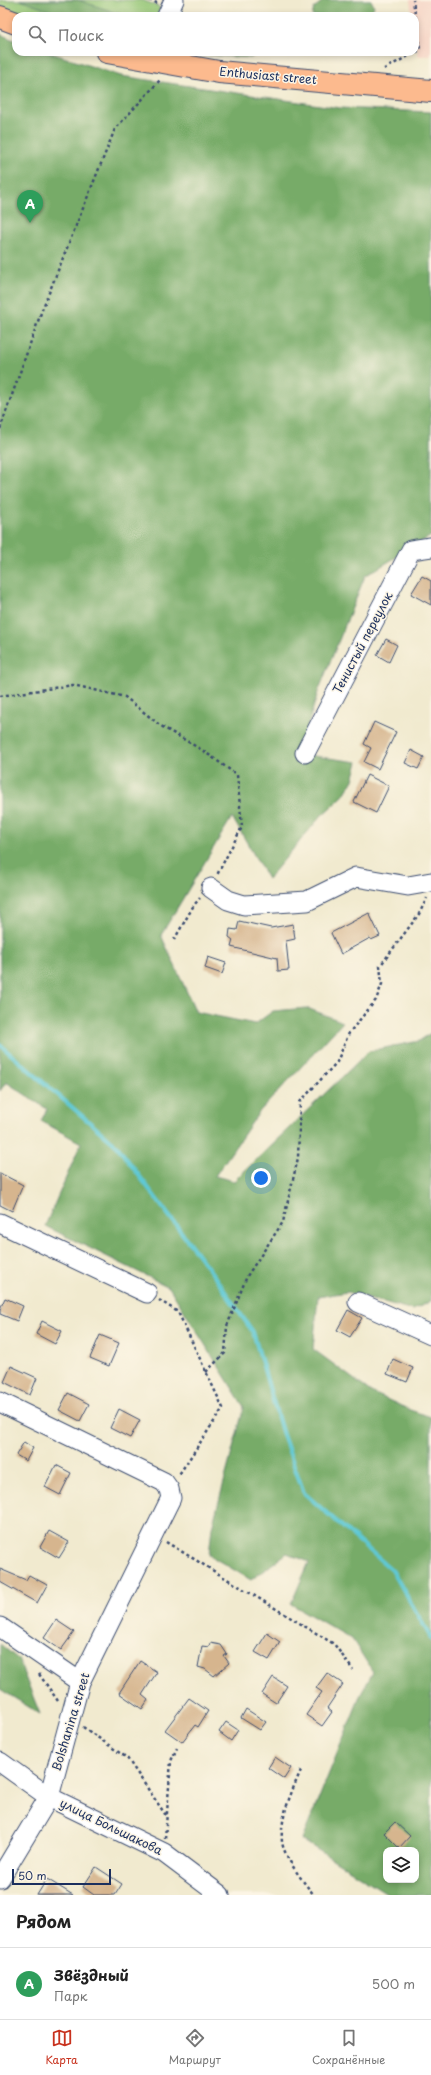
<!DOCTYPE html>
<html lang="ru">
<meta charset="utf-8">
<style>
body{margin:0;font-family:"Playpen Sans",sans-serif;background:#f6f6f6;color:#222}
.controls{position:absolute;right:12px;bottom:12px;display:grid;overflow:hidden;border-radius:8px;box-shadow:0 2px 6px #0003}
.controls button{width:36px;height:36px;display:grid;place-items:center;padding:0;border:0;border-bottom:1px solid #e0e0e0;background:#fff;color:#222;font:20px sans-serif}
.scale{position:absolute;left:12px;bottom:10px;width:99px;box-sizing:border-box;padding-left:4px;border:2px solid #1b2f5e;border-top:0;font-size:11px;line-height:14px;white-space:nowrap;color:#1b2f5e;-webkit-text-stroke:3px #fcf5e5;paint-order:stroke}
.you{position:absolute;left:261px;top:1178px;width:14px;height:14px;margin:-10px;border:3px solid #fff;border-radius:50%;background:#1a73e8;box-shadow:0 0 0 6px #1a73e833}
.badge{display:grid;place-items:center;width:26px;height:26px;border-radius:50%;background:#c8321e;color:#fff;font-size:13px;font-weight:700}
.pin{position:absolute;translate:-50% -33px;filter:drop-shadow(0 1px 2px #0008)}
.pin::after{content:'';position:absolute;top:21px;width:14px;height:12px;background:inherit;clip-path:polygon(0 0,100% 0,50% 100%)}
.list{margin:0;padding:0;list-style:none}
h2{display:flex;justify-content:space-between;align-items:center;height:52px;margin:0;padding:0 16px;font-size:17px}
h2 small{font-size:13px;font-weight:400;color:#767676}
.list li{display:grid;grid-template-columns:26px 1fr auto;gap:12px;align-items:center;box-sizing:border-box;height:72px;padding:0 16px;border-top:1px solid #e0e0e0}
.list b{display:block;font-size:15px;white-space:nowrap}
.list p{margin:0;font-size:13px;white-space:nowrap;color:#767676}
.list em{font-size:13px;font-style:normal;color:#767676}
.icon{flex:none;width:22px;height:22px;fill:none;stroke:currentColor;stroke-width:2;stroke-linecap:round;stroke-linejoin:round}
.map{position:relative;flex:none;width:431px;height:1895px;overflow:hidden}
.search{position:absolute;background:#fff;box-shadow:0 2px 6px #0003;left:12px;right:12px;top:12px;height:44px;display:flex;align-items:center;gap:10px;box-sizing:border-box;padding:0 14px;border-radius:12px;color:#767676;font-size:15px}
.sheet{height:124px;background:#fff}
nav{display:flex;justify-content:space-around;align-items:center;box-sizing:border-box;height:56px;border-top:1px solid #e0e0e0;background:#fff;font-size:11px;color:#767676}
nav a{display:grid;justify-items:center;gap:2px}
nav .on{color:#c8321e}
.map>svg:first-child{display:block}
.built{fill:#f5d2c3}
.green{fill:#94c676;stroke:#587a6a}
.forest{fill:#77ab67;stroke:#496d62;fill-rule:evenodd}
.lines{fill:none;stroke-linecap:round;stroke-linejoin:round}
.stream{stroke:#5ec9d6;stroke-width:4}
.building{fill:#d6b58e}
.minor-casing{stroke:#3b4b6f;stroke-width:21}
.major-casing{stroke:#3b4b6f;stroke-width:24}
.path{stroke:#3b4b6f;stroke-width:2.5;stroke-dasharray:3 3;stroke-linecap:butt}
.minor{stroke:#fff;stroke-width:19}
.major{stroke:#fcba8e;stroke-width:22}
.labels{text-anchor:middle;stroke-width:3;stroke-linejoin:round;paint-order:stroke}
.street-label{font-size:12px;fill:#1b2f5e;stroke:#fcf5e5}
</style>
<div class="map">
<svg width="431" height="1895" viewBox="0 0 431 1895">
<rect width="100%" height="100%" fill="#fcf5e5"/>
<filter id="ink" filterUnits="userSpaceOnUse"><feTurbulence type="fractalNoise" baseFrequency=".025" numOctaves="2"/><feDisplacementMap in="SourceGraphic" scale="8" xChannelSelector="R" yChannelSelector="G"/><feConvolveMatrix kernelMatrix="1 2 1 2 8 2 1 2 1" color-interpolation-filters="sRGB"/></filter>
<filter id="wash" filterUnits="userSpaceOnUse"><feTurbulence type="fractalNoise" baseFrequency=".012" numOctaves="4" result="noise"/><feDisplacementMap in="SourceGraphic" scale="16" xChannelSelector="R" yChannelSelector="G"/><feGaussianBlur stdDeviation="0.9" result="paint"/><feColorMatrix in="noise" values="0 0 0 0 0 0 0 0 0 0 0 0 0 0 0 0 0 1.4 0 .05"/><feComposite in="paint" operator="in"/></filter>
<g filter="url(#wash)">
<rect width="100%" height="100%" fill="#f1eacf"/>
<!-- built -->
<path class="built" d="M410,0H431V56H418L415,35V16H412Z"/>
<!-- green -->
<path class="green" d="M0,0H142L158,6L160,9L157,16H26L0,7Z"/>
<!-- forest -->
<path class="forest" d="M20,0H78L126,16H64Z
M324,0H371L374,6L370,16H312L314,8Z
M0,34L16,41V52H48L121,76L340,108L431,112V536L365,576L318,692L299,754L358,762L353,780L343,796L321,816L268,879L232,817L161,935L196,1012L255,1024L273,1011L307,1008L343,1022L260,1111L215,1176L234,1181L369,1051L419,1041L431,1033V1301L413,1310L347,1292L318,1297L313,1349L371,1392L410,1410L431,1417V1895H390L302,1840L361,1694L373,1672L352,1639L291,1604L309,1562L287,1553L251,1580L209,1555L212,1527L244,1407L169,1287L45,1226L81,1143L41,1121L47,1109L6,1082L0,1091ZM386,1850H416V1880H386Z
M203,52H259L251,58L207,55Z
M0,1644L18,1659L40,1714L0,1689Z"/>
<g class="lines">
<!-- stream -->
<path class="stream" d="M0,1045L117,1146L214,1276L253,1332L283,1435L304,1493L392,1570L431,1638"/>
</g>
<g id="blocks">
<!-- building -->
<path class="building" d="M422,576L431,581V605L411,594Z
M386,639L397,645L389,662L377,655Z
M374,722L396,732L378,769L364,762L371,748L364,744Z
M411,750L424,757L418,769L405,763Z
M367,775L389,786L376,813L354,802Z
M369,913L380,936L371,940L370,938L341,954L331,933Z
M239,921L271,928L293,924L295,939L286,941L289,970L278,971L277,958L231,947L233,940L229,937L230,929L237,930Z
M208,957L226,963L222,974L205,968Z
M0,1173L23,1185L12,1211L0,1205Z
M5,1298L23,1306L17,1321L0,1314V1309Z
M348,1310L362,1318L350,1337L337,1330Z
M42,1321L62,1331L55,1344L36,1334Z
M100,1335L119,1343L109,1366L90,1358Z
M393,1359L413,1368L407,1382L387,1374Z
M11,1366L37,1378L30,1395L4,1382Z
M68,1393L89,1404L80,1421L59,1410Z
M119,1409L140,1420L130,1438L110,1428Z
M24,1442L33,1448L26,1461L16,1455Z
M56,1465L71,1473L60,1495L45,1487Z
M49,1531L69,1542L59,1558L40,1547Z
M0,1569L26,1580L29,1575L47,1585L37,1603L0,1582Z
M56,1620L74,1632L61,1650L44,1638Z
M267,1633L280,1642L269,1660L255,1652Z
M210,1643L221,1645L227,1654L224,1656L229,1663L214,1676L205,1669L198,1667L202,1646L209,1647Z
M140,1661L157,1672L142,1695L148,1700L142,1709L119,1693Z
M327,1673L343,1684L327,1708L332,1712L322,1726L306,1715L322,1692L316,1688Z
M273,1677L287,1686L276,1703L262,1694Z
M189,1698L208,1711L198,1727L195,1725L182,1742L165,1730Z
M246,1709L266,1722L260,1730L241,1718Z
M226,1722L238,1730L231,1741L219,1732Z
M275,1757L291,1768L284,1779L268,1768Z
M395,1822L410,1836L399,1848L384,1833Z
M96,1867L122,1884L115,1895H94L83,1887Z
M47,1879L73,1895H37Z"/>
</g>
</g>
<g filter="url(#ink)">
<use href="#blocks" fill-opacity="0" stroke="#3b4b6f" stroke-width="1"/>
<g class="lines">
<defs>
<path id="minor" d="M167,16L174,0
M305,753L411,550L431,547
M211,888L228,900L244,905L307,901L356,877L408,886L431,882
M0,1223L147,1293
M358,1302L431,1335
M0,1402L164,1482L169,1489L171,1498L80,1682L49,1797L0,1878
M0,1627L80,1682
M0,1762L49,1797L164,1853L220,1895"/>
<path id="major" d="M0,17L16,23
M107,52L219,72L431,91"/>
</defs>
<!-- minor casing -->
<use href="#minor" class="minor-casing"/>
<!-- major casing -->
<use href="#major" class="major-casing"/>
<!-- path -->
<path class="path" d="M149,0L157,3
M384,69L420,50L413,0
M0,429L42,310L115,129L161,79
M0,696L73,685L125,697L161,726L202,750L237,775L242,827L217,875
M174,940L194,905L200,898
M159,1300L178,1312L223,1408L178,1476
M206,1372L225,1353L227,1326L247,1276L283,1222L298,1158L300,1102L337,1062L349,1033L376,1000L382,984L380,966L419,914L427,898
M166,1542L334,1644L353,1670
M39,1674L58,1701
M83,1727L127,1758L167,1817
M301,1770C291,1793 280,1817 282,1842C284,1857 304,1883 314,1895
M165,1838L171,1761L177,1748"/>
<!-- minor -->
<use href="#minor" class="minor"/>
<!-- major -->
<use href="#major" class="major"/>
</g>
</g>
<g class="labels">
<!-- street labels -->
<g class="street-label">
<text transform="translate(268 76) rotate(5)" y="4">Enthusiast street</text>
<text transform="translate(363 643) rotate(-62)" y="4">Тенистый переулок</text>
<text transform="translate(71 1722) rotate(-73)" y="4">Bolshanina street</text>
<text transform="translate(111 1827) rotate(26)" y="4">улица Большакова</text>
</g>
</g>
</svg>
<div class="controls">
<button><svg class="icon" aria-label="layers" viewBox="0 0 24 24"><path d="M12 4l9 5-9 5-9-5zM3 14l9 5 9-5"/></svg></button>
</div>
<div class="scale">50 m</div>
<div class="you"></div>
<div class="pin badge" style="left:30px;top:223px;background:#2e9e5b">A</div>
<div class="search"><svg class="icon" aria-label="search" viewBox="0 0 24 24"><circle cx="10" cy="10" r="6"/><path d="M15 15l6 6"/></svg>Поиск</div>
</div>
<section class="sheet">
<h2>Рядом<small></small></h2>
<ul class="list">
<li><span class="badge" style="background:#2e9e5b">A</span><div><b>Звёздный</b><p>Парк</p></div><em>500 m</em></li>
</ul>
</section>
<nav>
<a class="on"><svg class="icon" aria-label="map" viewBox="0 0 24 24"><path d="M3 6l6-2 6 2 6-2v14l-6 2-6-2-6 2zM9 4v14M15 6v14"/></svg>Карта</a>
<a><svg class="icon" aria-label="directions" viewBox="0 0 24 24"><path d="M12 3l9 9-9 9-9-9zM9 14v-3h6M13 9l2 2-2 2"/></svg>Маршрут</a>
<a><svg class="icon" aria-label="saved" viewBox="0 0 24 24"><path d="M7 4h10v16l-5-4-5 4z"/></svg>Сохранённые</a>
</nav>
